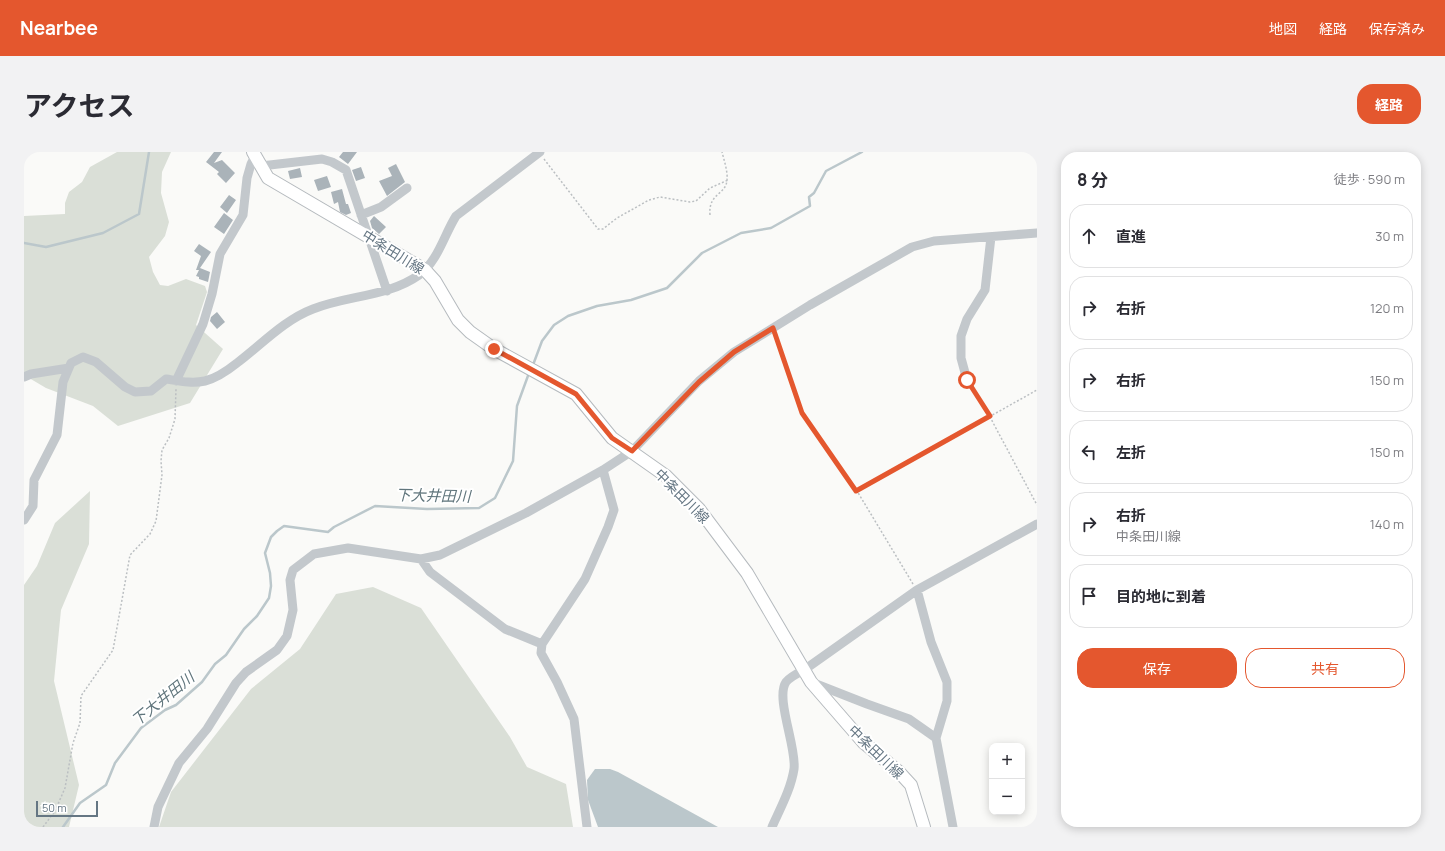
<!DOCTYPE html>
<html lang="ja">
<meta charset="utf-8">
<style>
body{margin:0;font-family:Manrope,"Noto Sans JP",sans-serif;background:#f2f2f3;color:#2b2b33}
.controls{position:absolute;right:12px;bottom:12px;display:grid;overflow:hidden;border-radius:8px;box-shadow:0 2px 10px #0003}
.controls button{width:36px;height:36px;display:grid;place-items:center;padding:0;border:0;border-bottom:1px solid #e1e1e2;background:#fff;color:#2b2b33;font:20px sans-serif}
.scale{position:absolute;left:12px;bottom:10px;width:62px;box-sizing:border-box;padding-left:4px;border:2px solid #657683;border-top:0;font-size:11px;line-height:14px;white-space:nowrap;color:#657683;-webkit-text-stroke:3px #fff;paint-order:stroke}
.stop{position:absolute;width:12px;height:12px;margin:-9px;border:3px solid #e4572e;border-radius:50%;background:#fff}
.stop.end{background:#e4572e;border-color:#fff;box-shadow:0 1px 4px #0008}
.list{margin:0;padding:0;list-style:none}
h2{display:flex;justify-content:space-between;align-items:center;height:52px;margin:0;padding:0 16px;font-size:17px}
h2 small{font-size:13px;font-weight:400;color:#7c7c81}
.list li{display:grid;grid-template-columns:26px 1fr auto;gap:12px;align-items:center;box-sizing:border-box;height:64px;margin:0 8px 8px;padding:0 8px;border:1px solid #e1e1e2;border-radius:16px}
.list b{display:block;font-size:15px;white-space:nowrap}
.list p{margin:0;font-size:13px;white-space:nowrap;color:#7c7c81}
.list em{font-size:13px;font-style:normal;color:#7c7c81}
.actions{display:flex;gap:8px;padding:12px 16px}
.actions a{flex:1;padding:9px 0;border:1px solid #e4572e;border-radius:16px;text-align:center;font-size:14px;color:#e4572e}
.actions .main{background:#e4572e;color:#fff}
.icon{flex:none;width:22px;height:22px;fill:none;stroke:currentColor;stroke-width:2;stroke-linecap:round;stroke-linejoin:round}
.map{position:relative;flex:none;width:1013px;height:675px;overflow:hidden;border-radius:16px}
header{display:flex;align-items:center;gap:24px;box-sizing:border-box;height:56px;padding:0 20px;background:#e4572e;color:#fff}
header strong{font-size:19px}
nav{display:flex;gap:22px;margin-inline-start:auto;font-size:14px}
.intro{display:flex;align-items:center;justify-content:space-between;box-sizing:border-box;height:96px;padding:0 24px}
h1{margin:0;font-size:28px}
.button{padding:10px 18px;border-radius:16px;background:#e4572e;color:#fff;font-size:14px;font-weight:700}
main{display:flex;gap:24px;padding:0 24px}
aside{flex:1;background:#fff;border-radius:16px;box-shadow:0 2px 10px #0003}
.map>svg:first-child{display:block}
.green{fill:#dadfd7}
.water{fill:#bbc7cb}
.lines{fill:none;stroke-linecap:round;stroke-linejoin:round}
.stream{stroke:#bbc7cb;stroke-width:2.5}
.building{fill:#aab3b9}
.major-casing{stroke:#b5babe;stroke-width:14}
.path{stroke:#bbbfc2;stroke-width:1.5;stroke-dasharray:2 2;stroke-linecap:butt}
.minor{stroke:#c3c8cc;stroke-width:9}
.major{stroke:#fff;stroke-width:12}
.route{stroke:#e4572e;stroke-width:5}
.labels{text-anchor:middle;stroke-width:4;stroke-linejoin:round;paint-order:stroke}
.street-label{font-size:14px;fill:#657683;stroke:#fff}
.water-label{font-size:15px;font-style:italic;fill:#60757c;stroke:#fff}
</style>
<header>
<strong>Nearbee</strong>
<nav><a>地図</a><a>経路</a><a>保存済み</a></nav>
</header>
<div class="intro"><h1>アクセス</h1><a class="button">経路</a></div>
<main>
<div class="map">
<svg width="1013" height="675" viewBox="0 0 1013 675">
<rect width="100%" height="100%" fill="#fafaf8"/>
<!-- green -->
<path class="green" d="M93,0H147L138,20L137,41L145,70L141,84L125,105L129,120L136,133L144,134L162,127L181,134L183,140L172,173L199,197L166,251L94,274L69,254L22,236L0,223V64L41,62V51L45,40L58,30L66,15Z
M66,339L65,392L37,458L30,529L55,633L45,675H0V433L13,414L31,371Z
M349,435L397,456L486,585L503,615L542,632L549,675H135L147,640L227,537L276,497L312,442Z"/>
<!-- water -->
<path class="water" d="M571,617H586L594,620L694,675H574L564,648L563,628Z"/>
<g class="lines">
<!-- stream -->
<path class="stream" d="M0,91L22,95L79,81L115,62L125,0
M509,213L518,189L530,173L544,164L573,154L607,148L643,136L678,101L717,81L747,76L786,54L785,45L790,41L802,19L838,0
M39,675L56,651L82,633L91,611L117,576L141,558L152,553L178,530L191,512L202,503L220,477L233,464L245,446L247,434L246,421L241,401L247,385L253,379L260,374L304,380L310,375L351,354L403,357L455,356L471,346L489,309L493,254L505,221"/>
</g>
<!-- building -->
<path class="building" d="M190,0H198L190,11L198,8L211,21L202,31L193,22L195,20L182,10Z
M319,0H333L324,12L315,5Z
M372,12L381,30L363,44L355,29L368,24L364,16Z
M337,15L341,26L332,29L328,18Z
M276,16L278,25L266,27L264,19Z
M303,24L307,35L294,39L290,28Z
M318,37L322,52H324L327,61L322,63L316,60L314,50L310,52L307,40Z
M205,43L212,48L203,61L196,55Z
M200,61L209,68L200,82L190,75Z
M350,64L362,75L355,82L348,76L346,69Z
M175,92L187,100L176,116L186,120L184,130L175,127V125L172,124L175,118H172L177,104L170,99Z
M193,160L201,170L193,177L186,169L187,165Z"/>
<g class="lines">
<defs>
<path id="major" d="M229,0L244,26L401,118L411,129L434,168L446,180L470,197L552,242L588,286L642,324L675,357L723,421L787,530L839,590L875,620L887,633L900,675"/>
</defs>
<!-- major casing -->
<use href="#major" class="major-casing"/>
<!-- path -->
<path class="path" d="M520,7L574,77H579L593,66L625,48L636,45L666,50L672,49L686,36L704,28
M686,63C684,41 702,43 703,28C704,20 700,8 698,0
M752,185L778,261L833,339
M947,234L966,265L1013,353
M889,432L833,339L1013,238
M19,675L31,659L41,636L49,591L56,571L57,544L89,498L106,403L126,382L132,369L138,323L137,309L138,298L145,286L151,267L152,237"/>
<!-- minor -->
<path class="minor" d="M237,14L298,7L308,10L322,18L363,139
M337,63L357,55L383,36
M0,225L7,222L45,216
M943,228L937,206V184L943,167L961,138L967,85
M152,229L179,172L188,142L196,102L219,63L223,26L227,12L231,4
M0,368L9,354L10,328L33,283L39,230L47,211L59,205L72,210L101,235L111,240L127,239L142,227C155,229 168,232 181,229C193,226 203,219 213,211C237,193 260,168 289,157C324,143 364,145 395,123C414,109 420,83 432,64L516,0
M397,407L406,420L481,477L518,492
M893,438L907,490L923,530V549L912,586L929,675
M787,530L843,552L885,567L912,586
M130,675L134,655L155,611L183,577L212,531L222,520L253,498L263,484L269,458L266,428L269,418L290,402L324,396L397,407L416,403L502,361L579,318L608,299L675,229L710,200L786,153L888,95L910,89L1013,81
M563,675L550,567L533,530L517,501L518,492L561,427L584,375L590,358L579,318
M748,675C756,657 767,637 770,617C773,596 751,546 762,530C766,525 774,521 780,518L893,438L1013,372"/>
<!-- major -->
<use href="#major" class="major"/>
</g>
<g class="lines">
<!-- route -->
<path class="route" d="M470,197L552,242L588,286L608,299L675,230L710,200L749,176L778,261L832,339L966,264L943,228"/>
</g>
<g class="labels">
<!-- street labels -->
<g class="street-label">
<text transform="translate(369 100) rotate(32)" y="5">中条田川線</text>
<text transform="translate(658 344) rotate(45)" y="5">中条田川線</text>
<text transform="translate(852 600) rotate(44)" y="5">中条田川線</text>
</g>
<!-- water labels -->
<g class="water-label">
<text transform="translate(409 344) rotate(1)" y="5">下大井田川</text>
<text transform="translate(139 547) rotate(-39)" y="5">下大井田川</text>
</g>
</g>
</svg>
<div class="controls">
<button>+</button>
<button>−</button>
</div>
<div class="scale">50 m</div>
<div class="stop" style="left:943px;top:228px"></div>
<div class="stop end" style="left:470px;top:197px"></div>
</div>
<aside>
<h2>8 分<small>徒歩 · 590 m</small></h2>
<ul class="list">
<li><svg class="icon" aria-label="ahead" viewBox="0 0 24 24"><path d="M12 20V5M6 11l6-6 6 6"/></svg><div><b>直進</b></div><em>30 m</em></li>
<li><svg class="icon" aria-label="right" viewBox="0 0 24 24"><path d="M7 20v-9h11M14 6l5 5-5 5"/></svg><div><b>右折</b></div><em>120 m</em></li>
<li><svg class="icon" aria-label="right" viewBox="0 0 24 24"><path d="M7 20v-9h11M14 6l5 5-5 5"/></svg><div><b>右折</b></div><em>150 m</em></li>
<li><svg class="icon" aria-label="left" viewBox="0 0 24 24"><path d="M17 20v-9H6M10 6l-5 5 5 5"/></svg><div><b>左折</b></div><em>150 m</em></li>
<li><svg class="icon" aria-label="right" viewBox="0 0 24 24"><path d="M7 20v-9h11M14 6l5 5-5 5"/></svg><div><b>右折</b><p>中条田川線</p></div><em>140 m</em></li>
<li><svg class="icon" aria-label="arrive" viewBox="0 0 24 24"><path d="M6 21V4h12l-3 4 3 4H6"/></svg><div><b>目的地に到着</b></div></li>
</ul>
<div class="actions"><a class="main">保存</a><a>共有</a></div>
</aside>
</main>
